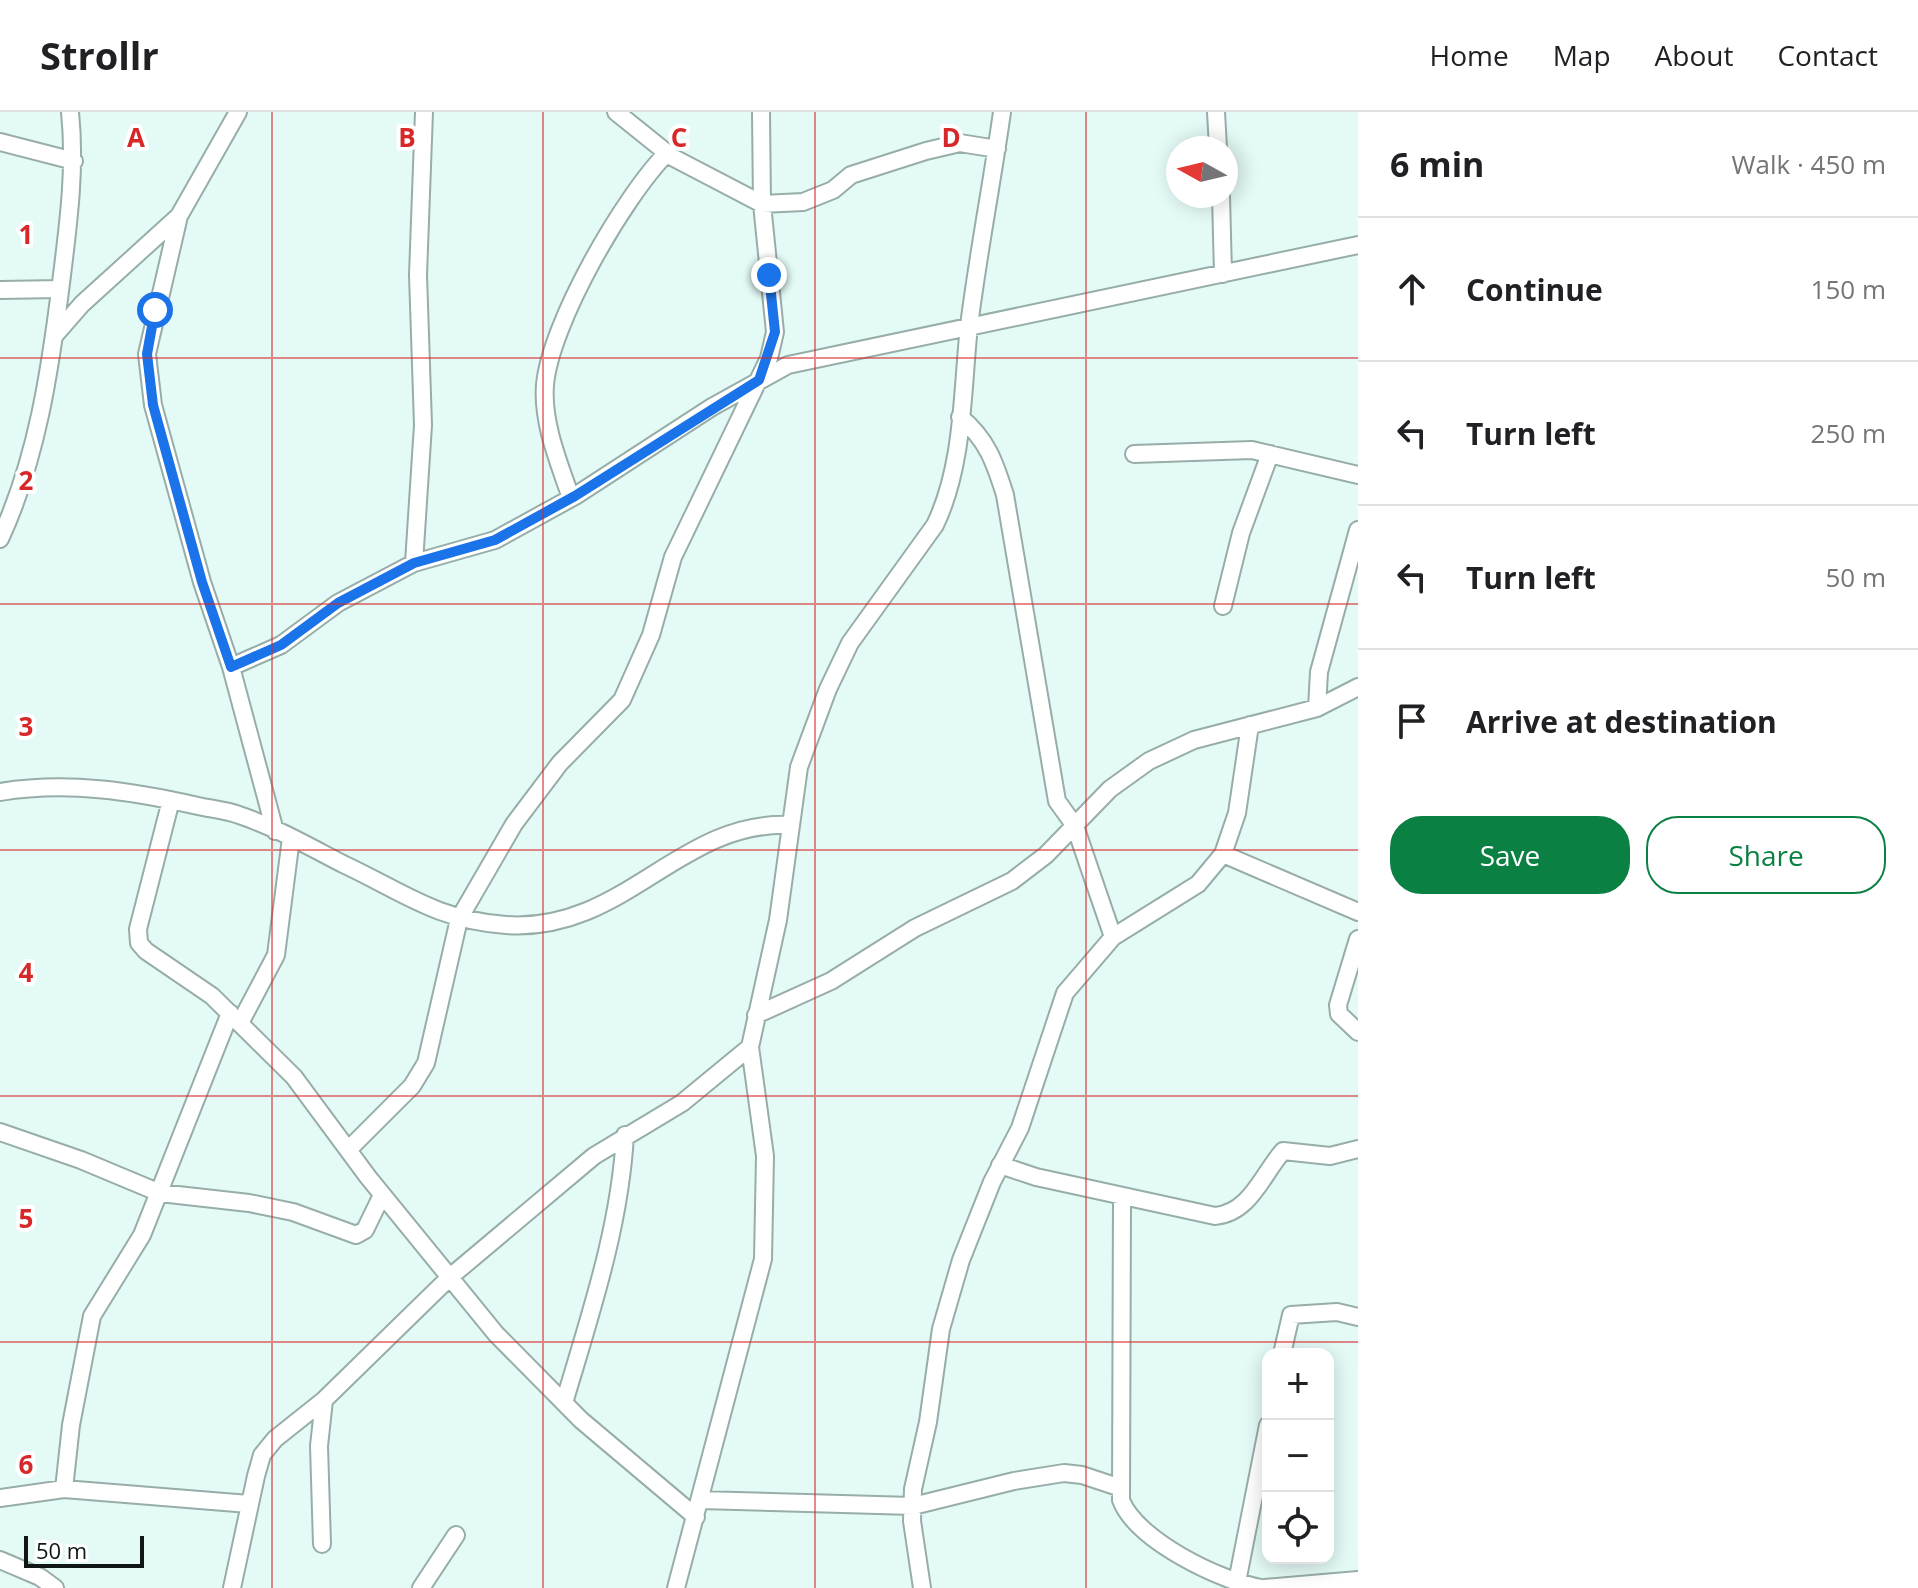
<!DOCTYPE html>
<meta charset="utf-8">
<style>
body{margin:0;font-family:"Open Sans",sans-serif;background:#f6f6f6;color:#202124}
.controls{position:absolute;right:24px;bottom:24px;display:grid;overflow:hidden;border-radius:16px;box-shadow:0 4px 20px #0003}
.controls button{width:72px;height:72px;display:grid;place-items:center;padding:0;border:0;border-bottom:2px solid #e0e0e0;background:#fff;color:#202124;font:40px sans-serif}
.compass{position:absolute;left:1166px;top:24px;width:72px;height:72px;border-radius:50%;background:#fff;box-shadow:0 4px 20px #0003;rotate:278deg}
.scale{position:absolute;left:24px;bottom:20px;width:120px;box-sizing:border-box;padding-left:8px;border:4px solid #0f1716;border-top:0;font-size:22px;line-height:28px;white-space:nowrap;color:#0f1716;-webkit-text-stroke:6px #fff;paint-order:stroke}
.stop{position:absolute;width:24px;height:24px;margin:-18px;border:6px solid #1a73e8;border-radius:50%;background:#fff}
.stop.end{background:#1a73e8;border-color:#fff;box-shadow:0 2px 8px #0008}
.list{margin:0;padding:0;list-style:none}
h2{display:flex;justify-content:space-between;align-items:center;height:104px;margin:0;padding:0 32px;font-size:34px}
h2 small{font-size:26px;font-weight:400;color:#757577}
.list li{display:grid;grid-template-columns:52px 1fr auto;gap:24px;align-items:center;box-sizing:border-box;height:144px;padding:0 32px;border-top:2px solid #e0e0e0}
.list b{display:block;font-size:30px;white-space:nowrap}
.list em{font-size:26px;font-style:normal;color:#757577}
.actions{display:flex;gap:16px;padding:24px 32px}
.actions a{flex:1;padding:18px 0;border:2px solid #0b8043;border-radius:32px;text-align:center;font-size:28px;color:#0b8043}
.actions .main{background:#0b8043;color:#fff}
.icon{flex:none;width:44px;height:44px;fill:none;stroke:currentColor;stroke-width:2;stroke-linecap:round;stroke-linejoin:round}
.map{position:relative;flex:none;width:1358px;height:1476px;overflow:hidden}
header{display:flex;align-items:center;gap:48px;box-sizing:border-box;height:112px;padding:0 40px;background:#fff;border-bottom:2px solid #e0e0e0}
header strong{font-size:38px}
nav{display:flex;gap:44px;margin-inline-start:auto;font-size:28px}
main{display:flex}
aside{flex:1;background:#fff}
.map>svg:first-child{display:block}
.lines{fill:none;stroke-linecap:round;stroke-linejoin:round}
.minor-casing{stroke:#97ada8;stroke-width:20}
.minor{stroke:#fff;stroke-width:16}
.route{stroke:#1a73e8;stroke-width:10}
.grid{fill:none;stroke:#d62828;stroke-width:2;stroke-opacity:0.55}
.grid-label{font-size:26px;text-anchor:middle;font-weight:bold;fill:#d62828;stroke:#fff;stroke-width:8;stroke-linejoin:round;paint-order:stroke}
</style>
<header>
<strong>Strollr</strong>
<nav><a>Home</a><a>Map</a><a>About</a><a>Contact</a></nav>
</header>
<main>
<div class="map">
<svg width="1358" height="1476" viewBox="0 0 1358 1476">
<rect width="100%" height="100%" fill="#e4faf6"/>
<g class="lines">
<defs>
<path id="minor" d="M238,0L179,104L147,242L153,293L202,470L231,555L275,719
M616,0L672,45L762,92L803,90L833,78L851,63L926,39L960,31L997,37
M1216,0L1218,36
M0,30L74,49
M1221,84L1223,162
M0,178L60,177
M55,223L82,192L179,104
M960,305C987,327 995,351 1005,383L1057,689L1075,714L1113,825
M1134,342L1252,338L1358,363
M571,386C559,351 542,311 545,273C550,212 624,84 667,41
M0,427C37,347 50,259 61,171C68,114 76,58 70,0
M414,451L423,313L418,163L424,0
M1223,494L1241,421L1270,342
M231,555L281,533L338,491L414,451L495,428L575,384L712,295L788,253L1358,133
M1317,596L1319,560L1358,418
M0,680C67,669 132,679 198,694C211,697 226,698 239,703C275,715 310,735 343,752C403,780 436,808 506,813C624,821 679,708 790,713
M171,688L138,817L139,831L146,839L212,884L294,965L368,1065L496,1222L581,1308L696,1405
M1223,742L1358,800
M1358,827L1338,893L1339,902L1358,920
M756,903L831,869L915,816L1012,769L1046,743L1110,677L1149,649L1194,628L1317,596L1358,575
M240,911L276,843L291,726
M0,1020L81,1048L160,1081L249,1091L293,1100L356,1123L365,1118L382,1083
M348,1038L412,974L426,951L459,807L514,712L560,651L622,588L651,523L673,445L769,246L775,220L762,92L761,0
M1000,1053L1036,1065L1215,1104C1250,1101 1262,1063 1283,1039L1330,1044L1358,1037
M1122,1085L1121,1388C1136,1428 1220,1469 1261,1476
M1282,1242L1291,1203L1337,1200L1358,1205
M564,1291C590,1203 620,1115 625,1023
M64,1377L71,1313L92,1204L142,1123L230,901
M0,1386L64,1377L249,1392
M700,1388L913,1394L1014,1369L1064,1361L1082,1363L1121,1376
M322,1432L319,1334L324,1288
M0,1448L40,1465L55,1476
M1237,1470L1268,1313
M232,1476L256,1364L262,1343L275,1327L324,1288L450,1165L594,1044L682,991L750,935
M421,1476L456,1423
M676,1476L763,1147L765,1044L750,935L778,808L799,655L828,577L850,531L935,413C964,353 962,279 969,214C978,142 992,71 1002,0
M922,1476L912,1409L913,1377L928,1310L941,1217L961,1148L992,1070L1020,1016L1065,881L1113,825L1198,772L1223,742L1237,701L1250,613
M1265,1476L1358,1468"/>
</defs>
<!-- minor casing -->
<use href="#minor" class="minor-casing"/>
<!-- minor -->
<use href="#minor" class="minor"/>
</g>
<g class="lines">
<!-- route -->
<path class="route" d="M155,198L147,242L153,293L202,470L231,555L281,533L338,491L414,451L495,428L575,384L759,268L775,220L769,163"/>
</g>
<!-- grid -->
<path class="grid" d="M272,0V1476M543,0V1476M815,0V1476M1086,0V1476M0,246H1358M0,492H1358M0,738H1358M0,984H1358M0,1230H1358"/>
<g class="grid-label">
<text x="136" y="35">A</text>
<text x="407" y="35">B</text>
<text x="679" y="35">C</text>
<text x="951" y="35">D</text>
<text x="26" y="132">1</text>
<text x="26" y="378">2</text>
<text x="26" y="624">3</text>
<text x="26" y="870">4</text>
<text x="26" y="1116">5</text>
<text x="26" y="1362">6</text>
</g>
</svg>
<div class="controls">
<button>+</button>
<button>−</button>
<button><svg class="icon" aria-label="locate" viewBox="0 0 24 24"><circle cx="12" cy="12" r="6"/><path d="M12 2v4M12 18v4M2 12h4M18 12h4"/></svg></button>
</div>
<svg class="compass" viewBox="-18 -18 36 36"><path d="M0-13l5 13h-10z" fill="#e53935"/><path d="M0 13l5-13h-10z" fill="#757577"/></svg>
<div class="scale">50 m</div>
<div class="stop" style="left:155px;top:198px"></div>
<div class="stop end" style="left:769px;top:163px"></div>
</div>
<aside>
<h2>6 min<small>Walk · 450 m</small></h2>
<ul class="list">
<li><svg class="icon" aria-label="ahead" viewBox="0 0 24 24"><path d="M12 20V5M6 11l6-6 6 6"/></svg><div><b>Continue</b></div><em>150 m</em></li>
<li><svg class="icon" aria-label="left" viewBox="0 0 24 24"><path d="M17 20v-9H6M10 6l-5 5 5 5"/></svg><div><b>Turn left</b></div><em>250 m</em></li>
<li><svg class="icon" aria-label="left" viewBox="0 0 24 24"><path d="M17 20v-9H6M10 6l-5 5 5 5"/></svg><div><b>Turn left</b></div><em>50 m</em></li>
<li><svg class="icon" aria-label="arrive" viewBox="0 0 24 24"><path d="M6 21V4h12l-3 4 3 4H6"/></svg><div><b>Arrive at destination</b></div></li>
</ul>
<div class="actions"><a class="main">Save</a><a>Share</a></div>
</aside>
</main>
